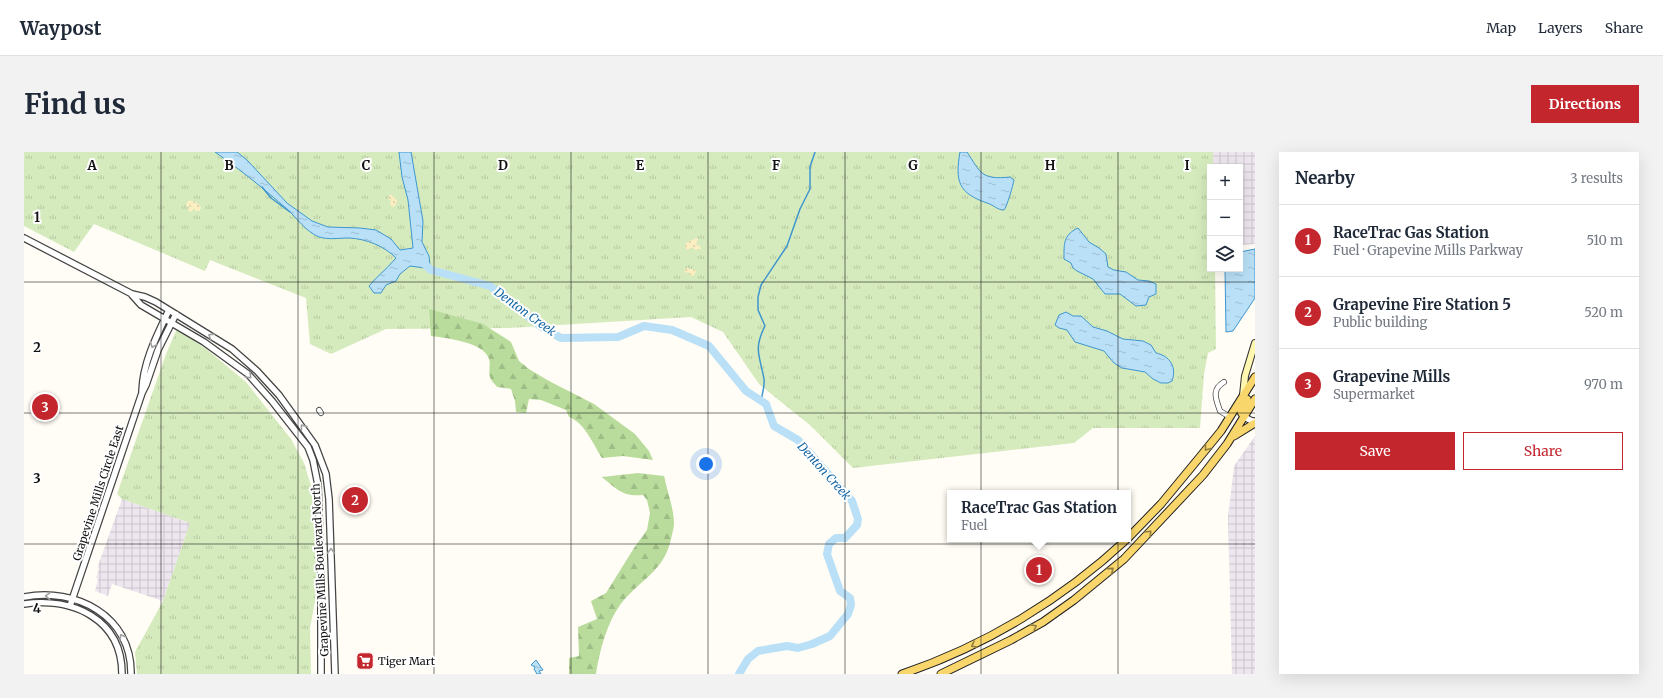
<!DOCTYPE html>
<meta charset="utf-8">
<style>
body{margin:0;font-family:Merriweather,serif;background:#f2f2f3;color:#1f2937}
.controls{position:absolute;right:12px;top:12px;display:grid;overflow:hidden;border-radius:0px;box-shadow:0 4px 16px #0002}
.controls button{width:36px;height:36px;display:grid;place-items:center;padding:0;border:0;border-bottom:1px solid #e0e1e3;background:#fff;color:#1f2937;font:20px sans-serif}
.you{position:absolute;left:682px;top:312px;width:14px;height:14px;margin:-10px;border:3px solid #fff;border-radius:50%;background:#1a73e8;box-shadow:0 0 0 6px #1a73e833}
.badge{display:grid;place-items:center;width:26px;height:26px;border-radius:50%;background:#c4262e;color:#fff;font-size:13px;font-weight:700}
.pin{position:absolute;translate:-50% -50%;border:2px solid #fff;box-shadow:0 1px 4px #0006}
.popup{position:absolute;left:923px;top:338px;width:184px;height:52px;box-sizing:border-box;display:grid;place-content:center;border-radius:0px;background:#fff;filter:drop-shadow(0 1px 3px #0005);font-size:13px;white-space:nowrap;color:#747a83}
.popup b{font-size:15px;color:#1f2937}
.popup::after{content:'';position:absolute;left:50%;top:100%;margin-left:-8px;border:8px solid transparent;border-top-color:#fff}
.list{margin:0;padding:0;list-style:none}
h2{display:flex;justify-content:space-between;align-items:center;height:52px;margin:0;padding:0 16px;font-size:17px}
h2 small{font-size:13px;font-weight:400;color:#747a83}
.list li{display:grid;grid-template-columns:26px 1fr auto;gap:12px;align-items:center;box-sizing:border-box;height:72px;padding:0 16px;border-top:1px solid #e0e1e3}
.list b{display:block;font-size:15px;white-space:nowrap}
.list p{margin:0;font-size:13px;white-space:nowrap;color:#747a83}
.list em{font-size:13px;font-style:normal;color:#747a83}
.actions{display:flex;gap:8px;padding:12px 16px}
.actions a{flex:1;padding:9px 0;border:1px solid #c4262e;border-radius:0px;text-align:center;font-size:14px;color:#c4262e}
.actions .main{background:#c4262e;color:#fff}
.icon{flex:none;width:22px;height:22px;fill:none;stroke:currentColor;stroke-width:2;stroke-linecap:round;stroke-linejoin:round}
.map{position:relative;flex:none;width:1231px;height:522px;overflow:hidden;border-radius:0px}
header{display:flex;align-items:center;gap:24px;box-sizing:border-box;height:56px;padding:0 20px;background:#fff;border-bottom:1px solid #e0e1e3}
header strong{font-size:19px}
nav{display:flex;gap:22px;margin-inline-start:auto;font-size:14px}
.intro{display:flex;align-items:center;justify-content:space-between;box-sizing:border-box;height:96px;padding:0 24px}
h1{margin:0;font-size:28px}
.button{padding:10px 18px;border-radius:0px;background:#c4262e;color:#fff;font-size:14px;font-weight:700}
main{display:flex;gap:24px;padding:0 24px}
aside{flex:1;background:#fff;border-radius:0px;box-shadow:0 4px 16px #0002}
.map>svg:first-child{display:block}
.industrial{fill:url(#industrial-grid)}
.grass{fill:url(#grass-tufts)}
.forest{fill:url(#forest-firs)}
.sand{fill:url(#sand-dots)}
.water{fill:url(#water-ripples);stroke:#3f96cf}
.lines{fill:none;stroke-linecap:round;stroke-linejoin:round}
.stream{stroke:#3f96cf;stroke-width:1.5}
.river{stroke:#b9e0f7;stroke-width:8}
.minor-casing{stroke:#444;stroke-width:6}
.tertiary-casing{stroke:#444;stroke-width:8}
.secondary-casing{stroke:#333;stroke-width:8}
.primary-casing{stroke:#222;stroke-width:9}
.minor{stroke:#fff;stroke-width:4.5}
.tertiary{stroke:#fff;stroke-width:5.5}
.secondary{stroke:#fff6b0;stroke-width:6}
.primary{stroke:#f9d66b;stroke-width:7}
.oneway{stroke:#a0a0a0}
.oneway2{stroke:#917d42}
.grid{fill:none;stroke:#111;stroke-width:1;stroke-opacity:0.55}
.labels{text-anchor:middle;stroke-width:4;stroke-linejoin:round;paint-order:stroke}
.street-label{font-size:11px;fill:#111;stroke:#fff}
.poi-label{font-size:11px;fill:#111;stroke:#fff;text-anchor:start}
.water-label{font-size:12px;font-style:italic;fill:#1768a6;stroke:#fff}
.grid-label{font-size:13px;text-anchor:middle;font-weight:bold;fill:#111;stroke:#fff;stroke-width:4;stroke-linejoin:round;paint-order:stroke}
</style>
<header>
<strong>Waypost</strong>
<nav><a>Map</a><a>Layers</a><a>Share</a></nav>
</header>
<div class="intro"><h1>Find us</h1><a class="button">Directions</a></div>
<main>
<div class="map">
<svg width="1231" height="522" viewBox="0 0 1231 522">
<defs>
<pattern id="industrial-grid" width="8" height="8" patternUnits="userSpaceOnUse"><rect width="8" height="8" fill="#eee6ef"/><path d="M0 4h8M4 0v8" fill="none" stroke="#cbc4cc"/></pattern>
<pattern id="grass-tufts" width="24" height="20" patternUnits="userSpaceOnUse"><rect width="24" height="20" fill="#d5ebbd"/><path d="M3 7l-1-3M5 7V3M7 7l1-3M15 17l-1-3M17 17v-4M19 17l1-3" fill="none" stroke="#b6c8a1"/></pattern>
<pattern id="forest-firs" width="22" height="20" patternUnits="userSpaceOnUse"><rect width="22" height="20" fill="#b9dc9c"/><path d="M5 1l3.5 6h-7zM16 11l3.5 6h-7z" fill="#9ebc85"/></pattern>
<pattern id="sand-dots" width="8" height="8" patternUnits="userSpaceOnUse"><rect width="8" height="8" fill="#fbeec1"/><path d="M2 2h.1M6 6h.1" fill="none" stroke="#d6cba5" stroke-width="1.8" stroke-linecap="round"/></pattern>
<pattern id="water-ripples" width="26" height="14" patternUnits="userSpaceOnUse"><rect width="26" height="14" fill="#b9e0f7"/><path d="M2 4q2-2 4 0t4 0M15 11q2-2 4 0t4 0" fill="none" stroke="#9ebfd3"/></pattern>
</defs>
<rect width="100%" height="100%" fill="#fffdf5"/>
<!-- industrial -->
<path class="industrial" d="M1188,0H1231V92L1216,93V15H1188Z
M1231,284V522H1208L1204,365L1210,314Z
M98,347L166,371L139,449L88,432L84,444L71,439L74,427L72,426L75,417L74,414Z"/>
<!-- grass -->
<path class="grass" d="M0,0H1189V15H1186V117H1191L1192,197L1184,201L1180,222L1176,276H1069L1050,291L829,316L787,274L735,232L699,180L667,165L485,176L362,177L307,202L286,192L282,146L186,108L181,119L70,72L50,100L0,74Z
M152,179H156L181,196L222,230L267,287L280,311L288,337L290,351L294,433L286,476L287,522H113L111,500L139,449L166,371L98,347L93,342L142,202Z"/>
<!-- forest -->
<path class="forest" d="M405,157L459,172L487,190L495,209L505,217L525,229L570,252L611,282L625,299L629,308L599,304L578,306C569,292 561,271 545,265L542,258L517,248L505,247L502,261L492,260L491,249L487,237L473,235C471,232 467,229 466,225C464,220 467,212 465,207C460,190 422,186 407,184Z
M614,321L640,324C643,338 650,357 650,372C650,376 648,382 647,387C640,420 615,428 596,453C583,471 575,500 572,522H545V506L555,504L554,475L573,467L567,449L582,441L610,396L623,378L626,361L623,348L619,343C598,345 593,337 578,325Z"/>
<!-- sand -->
<path class="sand" d="M366,42L373,48L372,53L369,55L366,53L367,49L364,47Z
M164,49C168,48 175,52 177,55L176,59H171V56L167,60L165,59L164,56L168,54L163,55L162,53Z
M672,86L674,87L672,93L676,94L677,97L672,98L668,96L663,98L661,95L662,91Z
M663,116L672,118L671,122L669,124L665,122V120L661,121L660,118Z"/>
<!-- water -->
<path class="water" d="M191,0H213L223,8L263,51L288,69L304,75L336,76L352,78L367,87L376,98L389,96L384,48L378,25L375,0H387L399,69L398,90L405,104L406,113L401,116L386,114L376,122L372,129L362,133L357,141H350L345,134C353,124 363,117 371,107L372,106C360,94 343,87 325,86C315,86 305,88 295,85C281,79 274,67 263,57C240,37 217,18 191,0Z
M936,0H943C957,21 957,28 986,25L990,28C989,33 983,55 980,58C973,58 970,53 963,51C934,41 931,29 936,0Z
M1054,76L1065,90L1075,96L1082,102L1084,115L1090,118L1102,120L1114,128L1125,129L1132,132V142L1125,145L1122,153L1112,154L1096,142H1081L1069,127L1053,119L1049,116L1047,111L1040,107C1040,92 1039,83 1054,76Z
M1231,97V146L1209,179L1202,180L1201,117H1216V100Z
M1042,160L1049,164H1057L1069,175L1083,179L1099,187L1119,189L1127,193L1132,201C1146,204 1153,215 1148,229L1144,231H1137L1129,227L1121,220L1098,216L1090,211L1080,199L1051,190L1043,178L1035,176L1031,173L1035,163Z
M512,508L519,518L515,519L517,522H513L510,517L511,515L507,513Z"/>
<g class="lines">
<!-- stream -->
<path class="stream" d="M238,35L247,46L266,60
M737,249C738,242 741,234 740,227C736,204 729,198 741,174L734,158V145L737,133L763,94L776,57L786,37V15L791,0"/>
<!-- river -->
<path class="river" d="M395,107L407,118L466,134L516,174L537,186L594,185L620,174L648,178L685,194L722,239L742,252L750,274L774,288L828,349L834,367L833,373L821,386H812L805,392L803,402L816,439L826,446L827,453L824,462L806,484L788,492L774,496L763,494L734,499L724,507L715,522"/>
<defs>
<path id="minor" d="M1200,230C1187,238 1192,247 1196,259L1206,265
M295,258L297,261"/>
<path id="tertiary" d="M0,86L108,142L121,145L132,150L208,197L233,219L255,243L291,293L302,322L305,347L311,522
M108,143L117,153L180,190L224,222L248,249L284,295L289,308L294,333L297,423V522
M118,239C119,210 133,183 145,158
M1220,265L1228,269H1231
M0,445C52,435 108,464 107,522
M0,452C49,445 98,467 98,522
M46,454L118,241L122,233L134,198L152,162"/>
<path id="secondary" d="M1219,243L1221,224L1231,191"/>
<path id="primary" d="M1220,265L1217,260L1219,254L1223,247
M1210,284L1231,271
M1104,386L1137,352L1175,306L1197,279L1231,225
M878,522C961,494 1039,447 1103,387
M917,522L987,488L1019,470L1050,448L1100,407L1179,323L1203,292L1231,247"/>
</defs>
<!-- minor casing -->
<use href="#minor" class="minor-casing"/>
<!-- tertiary casing -->
<use href="#tertiary" class="tertiary-casing"/>
<!-- secondary casing -->
<use href="#secondary" class="secondary-casing"/>
<!-- primary casing -->
<use href="#primary" class="primary-casing"/>
<!-- minor -->
<use href="#minor" class="minor"/>
<!-- tertiary -->
<use href="#tertiary" class="tertiary"/>
<!-- secondary -->
<use href="#secondary" class="secondary"/>
<!-- primary -->
<use href="#primary" class="primary"/>
</g>
<!-- one-way arrows -->
<defs><path id="oneway-chevron" d="M-2-3.5L2.5 0L-2 3.5" fill="none" stroke-width="1.6" stroke-linecap="round" stroke-linejoin="round"/></defs>
<g class="oneway">
<use href="#oneway-chevron" transform="translate(187 184) rotate(-148)"/>
<use href="#oneway-chevron" transform="translate(129 193) rotate(112)"/>
<use href="#oneway-chevron" transform="translate(225 224) rotate(45)"/>
<use href="#oneway-chevron" transform="translate(279 275) rotate(-125)"/>
<use href="#oneway-chevron" transform="translate(307 399) rotate(-91)"/>
<use href="#oneway-chevron" transform="translate(24 444) rotate(-177)"/>
<use href="#oneway-chevron" transform="translate(98 485) rotate(-119)"/>
</g>
<g class="oneway2">
<use href="#oneway-chevron" transform="translate(1183 296) rotate(128)"/>
<use href="#oneway-chevron" transform="translate(1125 381) rotate(-47)"/>
<use href="#oneway-chevron" transform="translate(1087 418) rotate(-40)"/>
<use href="#oneway-chevron" transform="translate(1010 475) rotate(-29)"/>
<use href="#oneway-chevron" transform="translate(950 493) rotate(152)"/>
</g>
<!-- grid -->
<path class="grid" d="M137,0V522M274,0V522M410,0V522M547,0V522M684,0V522M821,0V522M957,0V522M1094,0V522M0,130H1231M0,261H1231M0,392H1231"/>
<!-- icons -->
<defs>
<symbol id="supermarket-square" viewBox="-11 -11 22 22"><rect x="-9" y="-9" width="18" height="18" rx="4" fill="#c4262e" stroke="#fff"/><path d="M-6-5.5h2.5l.6 2H6L4.5 2H-2.5L-4.4-4H-6ZM-1.5 3.2a1.3 1.3 0 1 0 .1 0ZM3 3.2a1.3 1.3 0 1 0 .1 0Z" fill="#fff"/></symbol>
</defs>
<g fill-rule="evenodd">
<use href="#supermarket-square" x="331" y="499" width="20" height="20"/>
</g>
<g class="labels">
<!-- street labels -->
<g class="street-label">
<text transform="translate(74 341) rotate(-72)" y="4">Grapevine Mills Circle East</text>
<text transform="translate(296 418) rotate(-93)" y="4">Grapevine Mills Boulevard North</text>
</g>
<!-- poi labels -->
<g class="poi-label">
<text x="354" y="513">Tiger Mart</text>
</g>
<!-- water labels -->
<g class="water-label">
<text transform="translate(501 160) rotate(36)" y="4">Denton Creek</text>
<text transform="translate(800 319) rotate(48)" y="4">Denton Creek</text>
</g>
</g>
<g class="grid-label">
<text x="68" y="18">A</text>
<text x="205" y="18">B</text>
<text x="342" y="18">C</text>
<text x="479" y="18">D</text>
<text x="616" y="18">E</text>
<text x="752" y="18">F</text>
<text x="889" y="18">G</text>
<text x="1026" y="18">H</text>
<text x="1163" y="18">I</text>
<text x="13" y="70">1</text>
<text x="13" y="200">2</text>
<text x="13" y="331">3</text>
<text x="13" y="461">4</text>
</g>
</svg>
<div class="controls">
<button>+</button>
<button>−</button>
<button><svg class="icon" aria-label="layers" viewBox="0 0 24 24"><path d="M12 4l9 5-9 5-9-5zM3 14l9 5 9-5"/></svg></button>
</div>
<div class="you"></div>
<div class="pin badge" style="left:1015px;top:418px">1</div>
<div class="popup"><b>RaceTrac Gas Station</b>Fuel</div>
<div class="pin badge" style="left:331px;top:348px">2</div>
<div class="pin badge" style="left:21px;top:255px">3</div>
</div>
<aside>
<h2>Nearby<small>3 results</small></h2>
<ul class="list">
<li><span class="badge">1</span><div><b>RaceTrac Gas Station</b><p>Fuel · Grapevine Mills Parkway</p></div><em>510 m</em></li>
<li><span class="badge">2</span><div><b>Grapevine Fire Station 5</b><p>Public building</p></div><em>520 m</em></li>
<li><span class="badge">3</span><div><b>Grapevine Mills</b><p>Supermarket</p></div><em>970 m</em></li>
</ul>
<div class="actions"><a class="main">Save</a><a>Share</a></div>
</aside>
</main>
